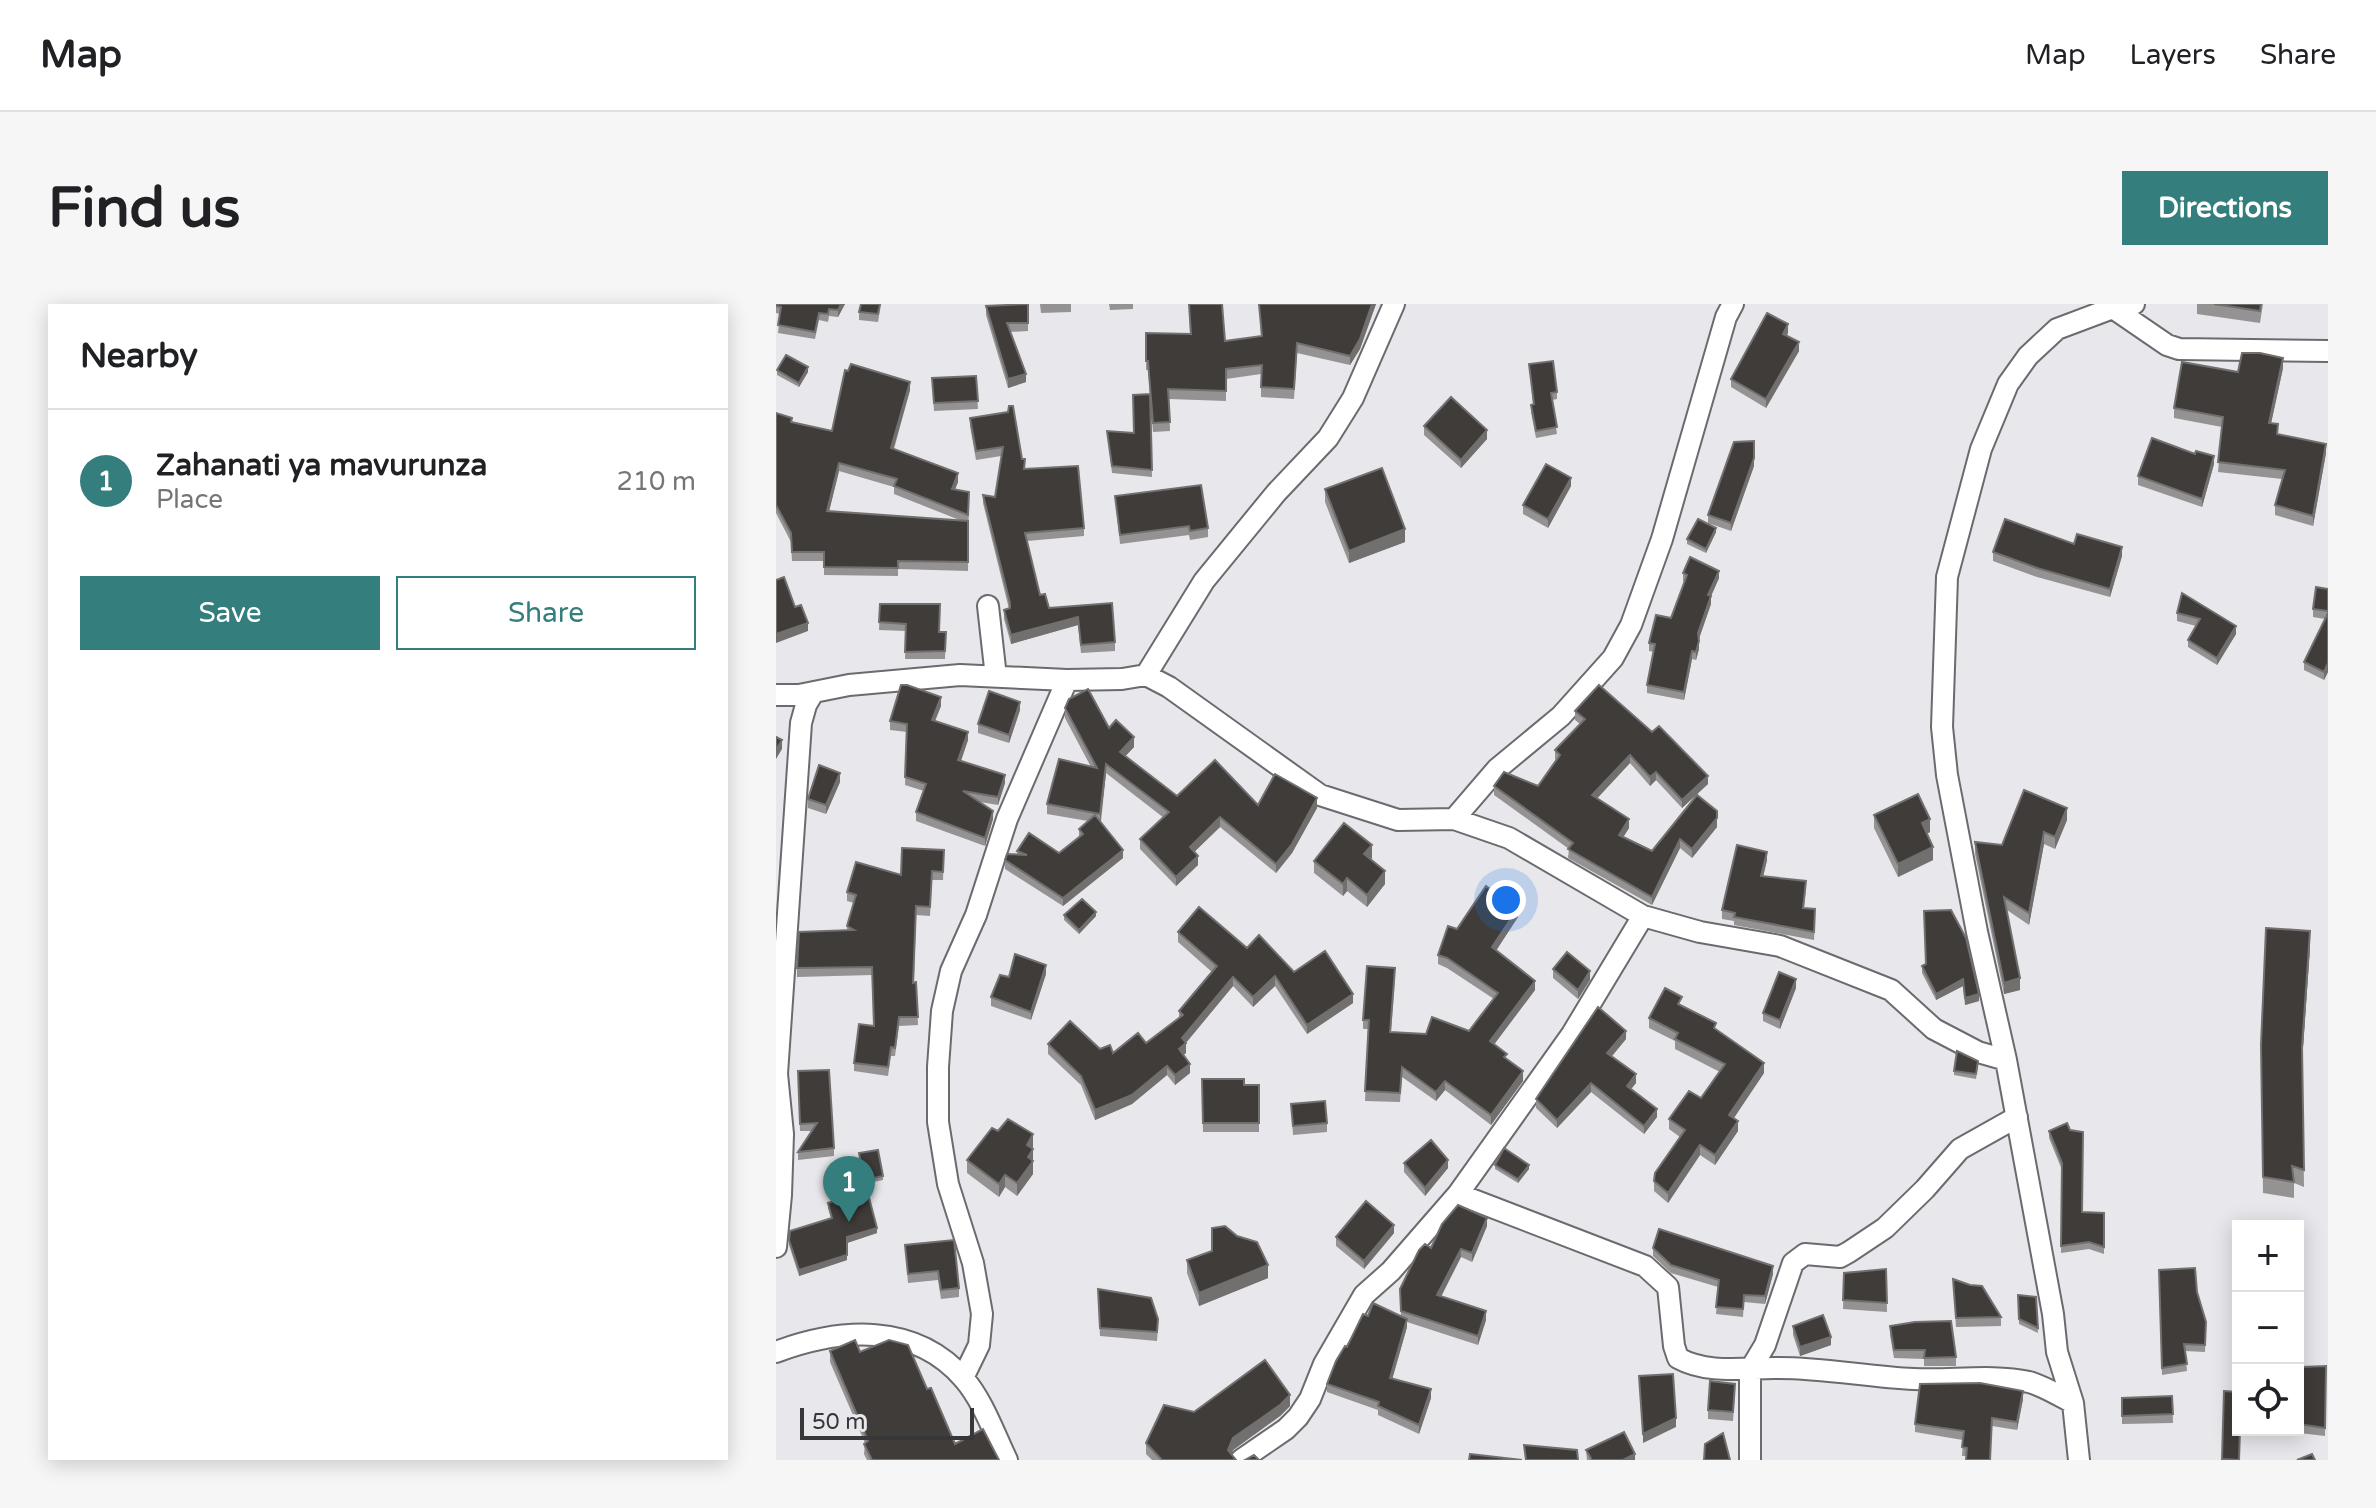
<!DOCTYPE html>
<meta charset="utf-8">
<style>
body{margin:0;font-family:"Varela Round",sans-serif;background:#f6f6f6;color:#202124}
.controls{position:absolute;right:24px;bottom:24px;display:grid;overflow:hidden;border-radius:0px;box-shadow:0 4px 20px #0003}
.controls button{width:72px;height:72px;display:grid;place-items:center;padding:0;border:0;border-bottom:2px solid #e0e0e0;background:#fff;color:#202124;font:40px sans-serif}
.scale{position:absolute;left:24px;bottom:20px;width:174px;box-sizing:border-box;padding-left:8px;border:4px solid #373739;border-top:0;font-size:22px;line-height:28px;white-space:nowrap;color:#373739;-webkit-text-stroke:6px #e8e7eb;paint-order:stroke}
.you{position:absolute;left:730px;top:596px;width:28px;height:28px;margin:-20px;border:6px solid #fff;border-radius:50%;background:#1a73e8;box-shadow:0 0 0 12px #1a73e833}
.badge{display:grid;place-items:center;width:52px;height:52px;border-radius:50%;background:#357e7e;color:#fff;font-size:26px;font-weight:700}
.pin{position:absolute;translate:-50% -66px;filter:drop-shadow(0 2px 4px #0008)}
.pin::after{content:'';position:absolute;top:42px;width:28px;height:24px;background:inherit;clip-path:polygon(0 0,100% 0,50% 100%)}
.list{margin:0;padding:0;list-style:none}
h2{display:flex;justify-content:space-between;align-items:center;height:104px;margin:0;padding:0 32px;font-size:34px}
h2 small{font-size:26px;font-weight:400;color:#757577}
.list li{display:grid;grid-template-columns:52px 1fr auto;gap:24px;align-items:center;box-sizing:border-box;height:144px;padding:0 32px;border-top:2px solid #e0e0e0}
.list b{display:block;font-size:30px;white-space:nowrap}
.list p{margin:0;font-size:26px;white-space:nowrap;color:#757577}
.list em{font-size:26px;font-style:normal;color:#757577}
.actions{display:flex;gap:16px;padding:24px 32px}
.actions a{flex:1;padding:18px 0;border:2px solid #357e7e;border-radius:0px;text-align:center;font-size:28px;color:#357e7e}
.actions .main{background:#357e7e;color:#fff}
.icon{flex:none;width:44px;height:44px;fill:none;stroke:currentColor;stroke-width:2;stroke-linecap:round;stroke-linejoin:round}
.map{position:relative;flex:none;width:1552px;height:1156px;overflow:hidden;border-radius:0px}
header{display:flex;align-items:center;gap:48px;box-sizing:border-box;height:112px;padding:0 40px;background:#fff;border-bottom:2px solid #e0e0e0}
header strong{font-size:38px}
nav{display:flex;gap:44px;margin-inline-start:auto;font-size:28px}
.intro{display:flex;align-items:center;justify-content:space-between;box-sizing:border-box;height:192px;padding:0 48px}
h1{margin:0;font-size:56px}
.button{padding:20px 36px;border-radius:0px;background:#357e7e;color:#fff;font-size:28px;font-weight:700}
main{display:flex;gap:48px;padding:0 48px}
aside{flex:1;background:#fff;border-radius:0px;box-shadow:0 4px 20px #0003}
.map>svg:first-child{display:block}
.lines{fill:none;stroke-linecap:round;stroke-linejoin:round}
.minor-casing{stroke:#6b6a6e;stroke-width:24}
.minor{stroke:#fff;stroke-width:20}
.wall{fill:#949292;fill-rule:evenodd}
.shaded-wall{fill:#726f6f}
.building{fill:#3f3c3a;stroke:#726f6f;stroke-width:2}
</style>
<header>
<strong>Map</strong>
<nav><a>Map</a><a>Layers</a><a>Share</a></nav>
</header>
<div class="intro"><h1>Find us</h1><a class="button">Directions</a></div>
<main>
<aside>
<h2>Nearby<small></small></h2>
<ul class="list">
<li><span class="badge">1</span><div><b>Zahanati ya mavurunza</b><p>Place</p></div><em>210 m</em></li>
</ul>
<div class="actions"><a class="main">Save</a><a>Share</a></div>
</aside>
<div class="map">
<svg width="1552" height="1156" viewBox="0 0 1552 1156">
<rect width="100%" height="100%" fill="#e8e7eb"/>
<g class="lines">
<defs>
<path id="minor" d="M1337,4L1391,41L1403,45L1552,47
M212,302L220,373
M370,371L428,277L500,189L552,134L577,94L618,0
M0,391H23L73,381L184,371L291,376L346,375L370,371L393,383L544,491L622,516L678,515L733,534L867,612L924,628L1004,642L1115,686L1158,725L1202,748L1230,756
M678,515L721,465L785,412L837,354L855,321L886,235L950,13L957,0
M682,890L869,962L892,983L898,1042L902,1054C931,1070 966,1064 998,1064C1045,1063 1091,1073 1138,1075C1175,1077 1216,1070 1253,1078C1268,1082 1284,1092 1297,1099
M0,943L5,891L7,830L1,770L25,419L30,401L37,389
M0,1048C64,1024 139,1018 188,1075C207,1097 218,1129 231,1156
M187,1074L203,1041L206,1010L197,959L172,880L162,818V763L166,707L175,667L200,611L231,515L291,376
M465,1156L510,1125L522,1113L534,1095L548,1060L588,991L615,967L682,890L796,730L867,612
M974,1156V1066L989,1041L1017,959L1029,950L1064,953L1073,948L1109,924L1149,885L1184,845L1241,813
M1303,1156L1297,1099L1281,1048L1277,1010L1230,756L1201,628L1171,471L1166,423L1171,273L1205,145L1232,80L1252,52L1281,25L1337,4L1358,0"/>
</defs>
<!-- minor casing -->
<use href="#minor" class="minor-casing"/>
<!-- minor -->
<use href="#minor" class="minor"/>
</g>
<!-- wall -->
<path class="wall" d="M0,0H69L62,13L53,12L52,18L43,16L39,35L2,29L4,10L0,9Z
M105,0L102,18L83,16V8Z
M252,0V27L234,28L250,78L232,84L210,11V2Z
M264,0H295V8L265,9Z
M333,0H357V5L334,6Z
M413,0L449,37L485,32L483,0H600L584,45L574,61L521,49L518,95L485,93V70L450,75V97L393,95L394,127L377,128L372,66H370V29L414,30Z
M1421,0H1487L1484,19L1421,10Z
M1012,29L1010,32L1023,47L990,104L955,83V75Z
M753,60L781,88V95L776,96L781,130L760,134L755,108V101L757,100Z
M1507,64L1495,119L1502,130L1550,149L1537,222L1499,211V201L1506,175L1442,168L1446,123L1398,114V104L1462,68Z
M1,66L32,68L23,83L1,71Z
M200,72L202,105L158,107L156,74Z
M134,86L118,145L182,178L179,185L193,188L192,267L122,265V272L48,271V257H16L15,238L0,209V109L16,118L56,127ZM63,167L118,183V190L186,217L53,207Z
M374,90L376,173L336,169L331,127L358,129Z
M194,114L246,155L249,165L308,224V232L251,237L264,291L273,304L339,338V347L305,349L302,321L235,340L228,315V306L233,305L207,199V191L219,193L225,152L200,156L194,122Z
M648,122L711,135L685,164L648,131Z
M1438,160L1426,203L1362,181V172Z
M978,162L955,227L932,219V211Z
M795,182L772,224L747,210V201Z
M549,185L629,238L573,259L549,198Z
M339,192L432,224V233L414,236L413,231L344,240Z
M940,228L930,249L911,240V235Z
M1298,240L1346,252L1334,293L1261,273L1217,257V248Z
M907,269L943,274L935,292V300L923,335V345L920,356L916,355L908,396L871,389V381L878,348L873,347V339L895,314L908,278L907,277Z
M1552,285V368L1548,376L1528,366V358L1549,315L1537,313V305Z
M1406,289L1460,330L1441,361L1412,343V336L1420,322L1401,317V309Z
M104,300L163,328H170L169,355H129L130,327L103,326Z
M165,402L159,417L192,436L185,457L229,479L222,501L204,498L217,515L209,542L140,517V508L148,487L129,481L131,428L114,426V417Z
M289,404L333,424L358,443L349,452L401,492L482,501L541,504L516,549L500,569L444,523L418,548L422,561L400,582L364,545V535L388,514L330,469L325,518L347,554L287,602L229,565V556L241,550V547L283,549L303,534V525L312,517L271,510V500L315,463L289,414Z
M244,406L233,439L202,429V420Z
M799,407L932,480L906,504L880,476L874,482L854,459L821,494L853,524L847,533L876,547L921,491L941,523L916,554L904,544L876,601L792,554L793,545L718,491V482H762L780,456L779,455V446L804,420L799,416Z
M64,478L50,510L32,504V495Z
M1098,511L1154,528L1151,530L1157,556L1122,573L1098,524Z
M1291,516L1279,545L1268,540L1253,621L1231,606L1244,686L1228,690L1199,550V538L1226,541Z
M168,546L167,576H156L154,612L140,611L138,679L140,678L142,721L123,722L119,752H115L112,772L78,767V759L98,722L96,671L21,673V664L71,626V622L78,599L71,597V588L125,571Z
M596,554L595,555L609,580L591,603L571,587L567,592L538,569V557Z
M991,556L987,573L1030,585L1028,604L1039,614L1038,636L958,621V617L946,615V606Z
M1148,607L1203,697L1189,701L1187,682L1160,696L1146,669V662L1150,660Z
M288,611L320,612L303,630L288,616Z
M742,613L720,646L759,686L718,740L747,777L715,821L669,786L660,797L626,773L624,798L589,797L592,725H587V716L619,674L615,728L650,730L693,727L718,695L671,664L662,660V651L681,625Z
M402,628L471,644L577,699L531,730L499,682L477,703L457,682L410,739V749L407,751L414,769L399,781L391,771L356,800L319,816L305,781L272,750V740L324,745L337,749L370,739L403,714V707L436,668L402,638Z
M1534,644L1526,757L1528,883L1518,879V894L1487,889L1485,741Z
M777,665L814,676L802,695L777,674Z
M270,670L255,716L215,702V693L233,673Z
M1020,684L1004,725L987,717V709Z
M906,702L940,726L988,769L958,814L962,827L939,861L924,851L892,899L878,887V877L904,833L893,825V815L925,794L944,768L899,745V737L873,724V714Z
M850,735L836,752L860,779L855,785L881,813L868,830L815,788L781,824L760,804V795Z
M1202,762L1200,775L1178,771V767Z
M22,767L58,844V852L22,856V848L36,827H24Z
M426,775L468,781H483V828H427Z
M515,800L551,819V828L517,831Z
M1273,827L1306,908L1328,909V950L1313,945L1285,949L1286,866L1273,834Z
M257,843V870L241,892L229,883L223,893L191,869V856Z
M83,849L107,872V876L88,880Z
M628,859L672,864L649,892L628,868Z
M719,861L753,865L742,879L719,865Z
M52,899L101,929L71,939V956L23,972L13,941L14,927L55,914L52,904Z
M711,922L696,958L685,953L665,993L710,1016L702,1041L631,1018V1023L616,1075L655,1094L643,1130L602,1111V1106L551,1088V1080L571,1043L592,1012H625L624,985L655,944Z
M618,929L588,965L560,942V933Z
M461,932L492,974L423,1002L411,969V956L436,947Z
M129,941L183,984V993L165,995L162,976L132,979Z
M877,944L997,970L989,1000L968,998L967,1013L940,1010L942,983L895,969L877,952Z
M1110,965L1111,1008L1067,1005L1068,969Z
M1383,966L1421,988L1430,1018L1429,1048L1409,1047L1411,1067L1386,1071Z
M1177,975L1225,1013V1022L1180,1023Z
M322,985L382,1023L381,1037L324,1032Z
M1242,991L1260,993L1262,1029L1243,1020Z
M1017,1022L1055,1041L1024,1052L1017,1031Z
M1114,1022L1180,1053V1062H1148V1055L1118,1054L1114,1031Z
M54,1047L84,1048L151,1085L179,1140L223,1156H91L88,1150L89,1139L54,1058Z
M1550,1062L1549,1132L1515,1128L1514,1126H1522V1072Z
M959,1088L957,1117L932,1115V1106Z
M1396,1092L1397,1119L1346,1120V1094Z
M1247,1095L1241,1126L1216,1122L1190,1152H1186L1187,1136L1139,1128V1120Z
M514,1102L504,1112L457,1146L455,1150L460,1156H376L370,1150V1139L418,1108Z
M810,1146L859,1156H811Z"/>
<!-- shaded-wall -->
<path class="shaded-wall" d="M65,0H69L62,13V6Z
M596,0H600L584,45L574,61V52Z
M1012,20V29L1007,39V30Z
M1023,38V47L990,104V95Z
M1507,54V64L1493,129V119Z
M32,63V68L23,83V79Z
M250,70V78L232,84V75Z
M134,78V86L115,153V144Z
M711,126V135L685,164V156Z
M1550,140V149L1537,222V212Z
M1438,152V160L1426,203V195Z
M978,154V162L955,227V219Z
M63,159V167L51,216V207Z
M182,169V178L176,193V185Z
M795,174V182L772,224V215Z
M940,224V228L930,249V245Z
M629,225V238L573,259V247Z
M1346,243V252L1334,293V285Z
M943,267V274L932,299V291Z
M935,292V300L922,337V329Z
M302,313V321L235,340V331Z
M32,319V327L0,339V330Z
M1460,322V330L1441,361V354Z
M923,337V345L920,356V348Z
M916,347V355L908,396V388Z
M1552,359V368L1548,376V368Z
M165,393V402L156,424V416Z
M244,398V406L233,439V431Z
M192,428V436L182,465V456Z
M358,433V443L344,458V448Z
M6,436V445L0,455V446Z
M854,451V459L816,500V491Z
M330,460V469L324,520V510Z
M880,468V476L874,482V473Z
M64,469V478L50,510V501Z
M229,471V479L222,501V493Z
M932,472V480L906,504V496Z
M541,494V504L516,549L500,569V560Z
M1291,504V516L1279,545V533Z
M217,507V515L209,542V534Z
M444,513V523L414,552V543Z
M941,514V523L916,554V545Z
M853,515V524L843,540V531Z
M1154,515V528L1146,532V519Z
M1268,528V540L1253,621V609Z
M904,535V544L876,601V593Z
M596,541V554L588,563V550Z
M1157,543V556L1122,573V560Z
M347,546V554L287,602V594Z
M991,548V556L985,581V572Z
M422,552V561L400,582V573Z
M609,567V580L591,603V591Z
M571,574V587L567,592V580Z
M742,604V613L716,653V643Z
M320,608V612L303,630V626Z
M1534,627V644L1526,759V743Z
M270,661V670L255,716V708Z
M814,667V676L802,695V686Z
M499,672V682L477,703V693Z
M457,673V682L408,741L410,739V749L403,755V745L406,734Z
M1244,674V686L1228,690V679Z
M1020,675V684L1004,725V716Z
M1187,675V682L1160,696V690Z
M759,677V686L714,746V737Z
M577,690V699L531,730V721Z
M1203,690V697L1189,701V694Z
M850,727V735L831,758V749Z
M988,759V769L953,821V811Z
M414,760V769L399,781V771Z
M391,762V771L356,800L319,816V806Z
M747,767V777L715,821V811Z
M860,770V779L851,790V782Z
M669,777V786L660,797V788Z
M815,779V788L781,824V816Z
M881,805V813L868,830V822Z
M962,817V827L939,861V851Z
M257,830V843L251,853V841Z
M924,841V851L892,899V889Z
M257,845V870L241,892V879Z
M672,856V864L649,892V884Z
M753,861V865L742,879V875Z
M229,871V883L223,893V880Z
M711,914V922L696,958V949Z
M618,921V929L588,965V957Z
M101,924V929L71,939V933Z
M685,945V953L661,1000V991Z
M71,951V956L23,972V966Z
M492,961V974L423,1002V989Z
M997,962V970L989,1000V992Z
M710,1007V1016L702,1041V1032Z
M631,1015V1023L614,1083V1074Z
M1055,1033V1041L1024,1052V1043Z
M655,1085V1094L643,1130V1121Z
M1247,1087V1095L1241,1126V1118Z
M514,1091V1102L504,1112L457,1146L453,1156L452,1146L457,1134Z
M900,1114V1123L867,1139V1130Z
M859,1150V1156H847Z"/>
<!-- building -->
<path class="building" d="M0,0H65L62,6L53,5L52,10L43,9L39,28L2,21L5,3L0,2Z
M85,0H104L102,10L83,8Z
M252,0V19H231L250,70L232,75L210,2Z
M413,0H446L449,37L486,32L483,0H596L584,35L574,52L521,39L518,85L485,83L486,61L450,65V87L392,85L394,118L377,119L372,57H370V29L415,30Z
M1438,0H1485L1484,7Z
M991,9L1012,20L1007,30L1023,38L990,95L955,75Z
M1466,49H1484L1507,54L1493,119L1502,120L1501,130L1550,140L1537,212L1499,201L1509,166L1442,158L1447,113L1398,104L1406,58L1462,68Z
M10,51L32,63L23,79L1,66Z
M777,57L781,88L775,89L781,123L760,127L755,101L758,100L753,60Z
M75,60L134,78L115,144L182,169L176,185L193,188L192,211L118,182L121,175L63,159L51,207L192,217V258L122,257V264L48,263V248H16L15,229L0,201V109L16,114L15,118L56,127L69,66L72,67Z
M200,72L202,97L158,99L156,74Z
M374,90L376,166L336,162L331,127L358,129L357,91Z
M675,93L711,126L685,156L648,122Z
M233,102H237L246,155H249L248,165L302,162L308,224L249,229L264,291L269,290L273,304L336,299L339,338L305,341L302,313L235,331L228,306L234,304V299L207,191L219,193L227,143L200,147L194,114L232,108Z
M1376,134L1419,150L1420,147L1438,152L1426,195L1362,172Z
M978,137V154L955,219L932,211L958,138Z
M770,160L795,174L772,215L747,201Z
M606,164L629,225L573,247L549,185Z
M425,181L432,224L414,227L413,222L344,231L339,192Z
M922,215L940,224L930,245L911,235Z
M1229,215L1298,240L1301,230L1346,243L1334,285L1261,264L1217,248Z
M914,253L943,267L932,291L935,292L922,329L923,337L920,348L916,347L908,388L871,381L879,340L873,339L880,311L895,314L911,271L907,269Z
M8,273L19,303L25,301L32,319L0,330V276Z
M1540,283L1552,285V307L1537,305Z
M1406,289L1460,322L1441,354L1412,336L1424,315L1401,309Z
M104,300H164L163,328H170L169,347L129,348L130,320L103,318Z
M1552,309V359L1548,368L1528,358Z
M125,381H131L165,393L156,416L192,428L182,456L229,471L222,493L187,487L217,507L209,534L140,508L150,480L129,473L131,420L114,417Z
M823,381L876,428L883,422L932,472L906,496L880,468L874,473L854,451L816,491L853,515L843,531L876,547L921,491L941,507V514L916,545L904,535L876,593L792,545L797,539L718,482L728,468L762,482L784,451L779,446L809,415L799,407Z
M312,385L333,424L340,416L358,433L344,448L401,492L439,456L482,501L499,470L541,494L516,540L500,560L444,513L414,543L422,552L400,573L364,535L393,508L330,460L324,510L271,500L283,455L321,464L289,404L293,395Z
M213,387L244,398L233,431L202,420Z
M0,433L6,436L0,446Z
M43,461L64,469L50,501L32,495Z
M1248,486L1291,504L1279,533L1268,528L1253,609L1228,593L1244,674L1228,679L1199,538L1226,541Z
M1142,490L1154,515L1146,519L1157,543L1122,560L1098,511Z
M319,511L347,546L287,594L229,556L231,550L251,551L241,547L253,529L283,549L307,530L303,525Z
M568,519L596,541L588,550L609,567L591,591L571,574L567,580L538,557Z
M961,541L991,548L985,572L1030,577L1027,604L1039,605L1038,628L958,613L959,609L946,606Z
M126,544L168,546L167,568L156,567L154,603L140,602L137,679L140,678L142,713H123L119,744L115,743L112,763L78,759L83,720L98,722L96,663L21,664L23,628L78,626L71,622L80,591L71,588L80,558L125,571Z
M710,582L742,604L716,643L759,677L714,737L731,750L728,753L747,767L715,811L669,777L660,788L626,763L624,789L589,787L593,716H587L591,662L619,664L614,728L650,730L656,713L693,727L722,689L671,654L662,651L672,622L681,625Z
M306,595L320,608L303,626L288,611Z
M423,603L471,644L483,631L518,668L549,647L577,690L531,721L499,672L477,693L457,673L406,734L410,739L403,745L414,760L399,771L391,762L356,791L319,806L305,772L272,740L294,717L324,745L334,741L337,749L362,729L370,739L407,711L403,707L441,662L402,628Z
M1175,606L1190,634L1203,690L1189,694L1187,675L1160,690L1146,662L1150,660L1148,607Z
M1490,624L1534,627L1526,743L1528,866L1516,862L1518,878L1487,873L1485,741Z
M791,648L814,667L802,686L777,665Z
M239,650L270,661L255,708L215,693L224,671L233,673Z
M1003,668L1020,675L1004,716L987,709Z
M889,684L906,693L902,700L940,719L938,724L988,759L953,811L962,817L939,851L924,841L892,889L878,877L879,869L909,826L893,815L913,787L925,794L949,760L899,735L902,729L873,714Z
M822,703L850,727L831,749L860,770L851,782L881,805L868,822L815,779L781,816L760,795Z
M1181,747L1202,757L1200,770L1178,767Z
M53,766L58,844L22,848L41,819L24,820L22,767Z
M426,775H468V781H483V819H427Z
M549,797L551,819L517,822L515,800Z
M232,815L257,830L251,841L257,845L252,853L257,857L241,879L229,871L223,880L191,856L216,824L222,827Z
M1291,819L1294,826L1307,828L1306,908L1328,909V943L1313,938L1285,942L1286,859L1273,827Z
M655,836L672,856L649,884L628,859Z
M728,844L753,861L742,875L719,861Z
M102,846L107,872L88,876L83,849Z
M91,886L101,924L71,933V951L23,966L13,936L14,927L56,914L52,899Z
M590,897L618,921L588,957L560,933Z
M682,901L711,914L696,949L685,945L661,991L710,1007L702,1032L625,1007L624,985L643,946L649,940L655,944L666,920Z
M449,922L461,932L481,938L492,961L423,989L411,956L436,947V924Z
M883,925L997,962L989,992L968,991L967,1005L940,1003L943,976L895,961L877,944Z
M178,936L183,984L165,986L162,967L132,970L129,941Z
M1419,964L1421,988L1430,1018L1429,1041L1408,1040L1411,1060L1386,1064L1383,966Z
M1110,965L1111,999L1067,996L1068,969Z
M1177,975L1194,981L1206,982L1225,1013L1180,1014Z
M322,985L375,994L382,1015L381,1028L324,1024Z
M1242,991L1260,993L1262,1024L1243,1015Z
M597,999L631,1015L614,1074L655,1085L643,1121L602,1102L603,1098L551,1080L560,1057L569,1042L571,1043L587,1010L592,1012Z
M1047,1011L1055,1033L1024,1043L1017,1022Z
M1175,1017L1180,1053L1148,1054L1149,1046H1118L1114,1022L1139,1018Z
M79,1036L84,1048L113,1036L132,1041L151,1085L155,1084L179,1140L207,1125L223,1156H96L88,1140L92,1137L54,1047Z
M489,1056L514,1091L504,1101L457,1134L452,1146L460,1156H386L370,1139L388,1101L418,1108Z
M1550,1062L1549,1124L1522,1120V1072L1523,1073L1526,1063Z
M897,1070L900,1114L867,1130L863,1072Z
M934,1077L959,1080L957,1108L932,1106Z
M1204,1079L1247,1087L1241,1118L1216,1114L1214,1156H1190L1191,1144L1186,1143L1188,1127L1139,1120L1144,1080Z
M1448,1087L1462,1088V1126H1464L1463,1156L1446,1155Z
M1396,1092L1397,1110L1346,1112V1094Z
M848,1128L859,1150L847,1156H816L810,1146Z
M947,1129L954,1156H928L929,1140Z
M748,1141L801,1146L802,1156H750Z
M694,1150L746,1156H693Z
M1536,1150L1539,1156H1521Z
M478,1151L483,1156H469Z"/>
</svg>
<div class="controls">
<button>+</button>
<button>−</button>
<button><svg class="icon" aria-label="locate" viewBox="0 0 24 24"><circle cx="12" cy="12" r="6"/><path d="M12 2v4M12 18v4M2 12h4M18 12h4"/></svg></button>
</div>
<div class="scale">50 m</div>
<div class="you"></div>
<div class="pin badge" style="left:73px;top:918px">1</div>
</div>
</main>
